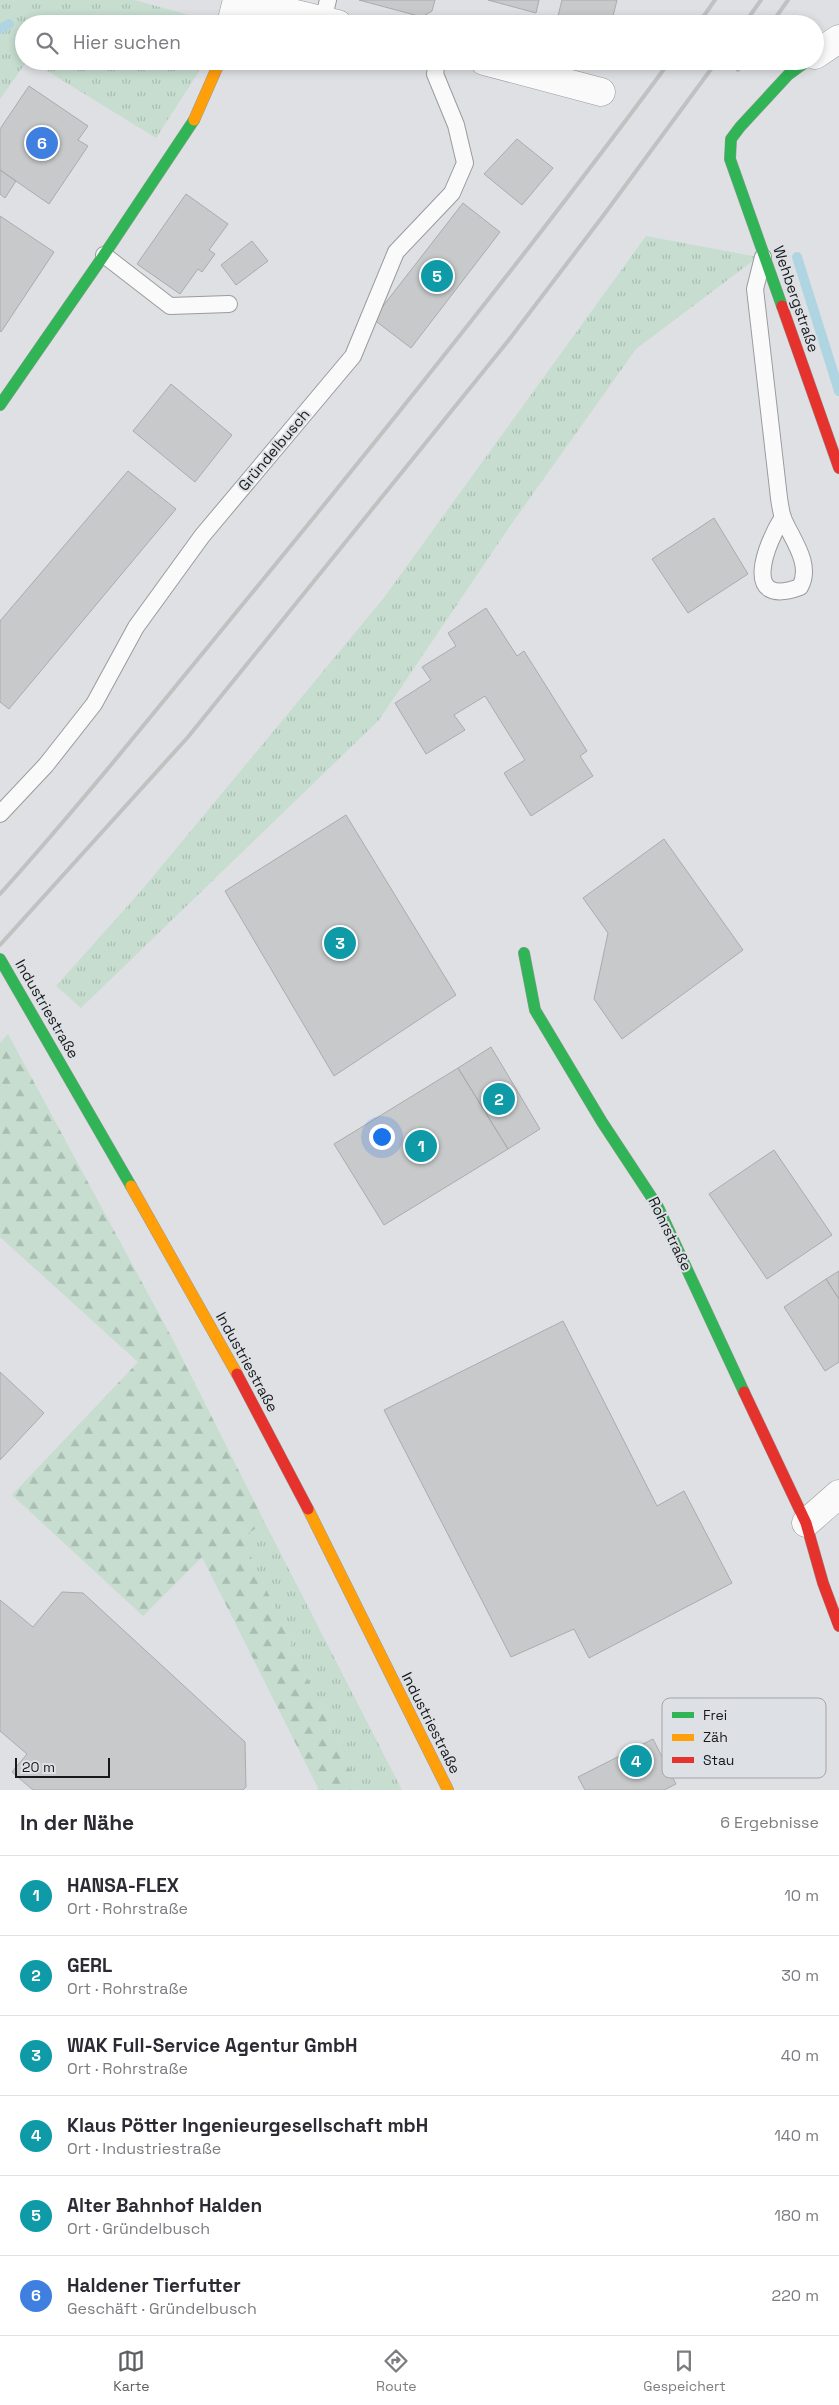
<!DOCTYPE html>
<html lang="de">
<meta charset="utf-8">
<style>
body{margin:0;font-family:"Space Grotesk",sans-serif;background:#f2f2f3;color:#2b2b33}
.scale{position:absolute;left:15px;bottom:12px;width:95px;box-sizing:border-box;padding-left:5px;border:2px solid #18191b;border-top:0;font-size:14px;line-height:18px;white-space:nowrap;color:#18191b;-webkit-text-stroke:4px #dde0e4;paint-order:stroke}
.you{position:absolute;left:381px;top:1136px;width:18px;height:18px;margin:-12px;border:4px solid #fff;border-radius:50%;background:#1a73e8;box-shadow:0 0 0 8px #1a73e833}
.badge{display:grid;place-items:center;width:32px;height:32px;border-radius:50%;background:#5d5f61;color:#fff;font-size:16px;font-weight:700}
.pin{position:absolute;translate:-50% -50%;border:2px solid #fff;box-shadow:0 1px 5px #0006}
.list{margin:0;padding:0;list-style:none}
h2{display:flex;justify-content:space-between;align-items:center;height:65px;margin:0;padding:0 20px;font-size:21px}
h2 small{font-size:16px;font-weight:400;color:#7c7c81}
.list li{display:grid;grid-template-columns:32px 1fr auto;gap:15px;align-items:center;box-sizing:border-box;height:80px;padding:0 20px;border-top:1px solid #e1e1e2}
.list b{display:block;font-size:19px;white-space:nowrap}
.list p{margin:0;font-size:16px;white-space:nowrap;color:#7c7c81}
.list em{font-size:16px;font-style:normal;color:#7c7c81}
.icon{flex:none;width:28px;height:28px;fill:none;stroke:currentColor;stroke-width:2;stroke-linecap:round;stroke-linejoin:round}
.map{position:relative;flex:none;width:839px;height:1790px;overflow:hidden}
.search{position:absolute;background:#fff;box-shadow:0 2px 8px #0003;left:15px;right:15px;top:15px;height:55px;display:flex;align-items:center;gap:12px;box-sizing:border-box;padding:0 18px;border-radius:28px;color:#7c7c81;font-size:19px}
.sheet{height:545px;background:#fff}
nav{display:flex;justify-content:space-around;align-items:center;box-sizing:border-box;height:70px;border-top:1px solid #e1e1e2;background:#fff;font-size:14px;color:#7c7c81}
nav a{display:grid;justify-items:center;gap:2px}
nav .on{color:#5d5f61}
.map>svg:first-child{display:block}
.grass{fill:url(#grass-tufts)}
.forest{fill:url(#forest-firs)}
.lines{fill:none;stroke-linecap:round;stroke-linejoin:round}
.stream{stroke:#afd5e2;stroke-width:10}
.building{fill:#c8c9cb;stroke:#aaabad}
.lane-casing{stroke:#9a9b9d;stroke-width:18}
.street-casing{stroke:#9a9b9d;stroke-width:29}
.fast-casing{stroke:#9a9b9d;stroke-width:12}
.slow-casing{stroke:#9a9b9d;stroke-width:12}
.jam-casing{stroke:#9a9b9d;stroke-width:12}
.lane{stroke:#fafafb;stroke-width:16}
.street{stroke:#fafafb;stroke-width:28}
.fast{stroke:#30b455;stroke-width:11}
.slow{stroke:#ff9f0a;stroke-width:11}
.jam{stroke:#e5322d;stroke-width:11}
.rail{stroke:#c1c1c2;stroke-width:4}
.labels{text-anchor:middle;stroke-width:4;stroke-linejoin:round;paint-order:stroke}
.street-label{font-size:15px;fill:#18191b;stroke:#dde0e4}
.key{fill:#dde0e4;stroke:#a2a4a8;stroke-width:1}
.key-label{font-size:14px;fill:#18191b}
</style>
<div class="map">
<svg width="839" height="1790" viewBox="0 0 839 1790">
<defs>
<pattern id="grass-tufts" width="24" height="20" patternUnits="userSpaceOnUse" patternTransform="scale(1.25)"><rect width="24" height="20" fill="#c6ddd0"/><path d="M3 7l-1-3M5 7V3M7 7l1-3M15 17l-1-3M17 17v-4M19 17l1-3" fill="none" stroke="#a9bdb2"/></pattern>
<pattern id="forest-firs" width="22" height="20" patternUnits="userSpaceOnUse" patternTransform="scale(1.25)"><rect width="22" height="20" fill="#c6ddd0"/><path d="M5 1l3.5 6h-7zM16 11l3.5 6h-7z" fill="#a9bdb2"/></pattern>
</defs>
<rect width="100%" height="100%" fill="#dee0e3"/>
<!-- grass -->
<path class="grass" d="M0,0H134L189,15L197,24H24V61H27L0,99Z
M31,61H202L198,73L156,138Z
M646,236L758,257L636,349L510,526L379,720L81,1008L56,986L141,891L383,599Z
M265,1523L402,1790H351L356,1783L242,1537Z"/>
<!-- forest -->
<path class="forest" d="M8,1034L173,1340L265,1523L242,1537L356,1783L351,1790H317L318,1788L202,1557L143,1616L12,1495L138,1362L0,1237V1043Z"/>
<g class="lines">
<!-- stream -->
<path class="stream" d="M0,29L9,24
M797,257L839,391"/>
</g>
<!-- building -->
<path class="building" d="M359,0H435L432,11L422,17Z
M488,0H539L536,13Z
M562,0H617L611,24H556Z
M29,86L88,126L78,140L88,146L49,204L0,170V129Z
M517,139L553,168L522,205L484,174Z
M0,170L16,181L5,198L0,194Z
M186,194L228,224L209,250L215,254L202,272L198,269L180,294L137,264Z
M463,203L500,232L411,348L373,319Z
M0,216L54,252L1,332L0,331Z
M252,241L268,261L236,285L221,265Z
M171,384L232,435L195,482L133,431Z
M128,471L176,509L9,709L0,702V621Z
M714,518L748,574L688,613L652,559Z
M486,608L517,656L524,651L587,751L580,756L593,776L531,816L504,773L525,760L485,696L454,715L465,730L426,754L395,703L431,680L422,667L456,646L448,633Z
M346,815L456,995L334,1076L225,891Z
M664,839L743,950L622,1039L594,999L608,933L583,898Z
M491,1047L540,1129L508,1149L458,1068Z
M458,1068L508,1149L384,1225L334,1144Z
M774,1150L832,1235L767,1279L709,1194Z
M839,1271V1299L826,1279Z
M826,1279L839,1299V1362L825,1371L784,1307Z
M563,1321L657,1506L684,1491L732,1583L589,1658L574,1629L511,1657L384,1410Z
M0,1372L44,1413L0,1460Z
M62,1592L83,1593L245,1742L246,1787L243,1790H33L12,1772L27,1754L0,1731V1600L33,1627Z
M653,1739L676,1784L664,1790H585L578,1777Z"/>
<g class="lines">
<defs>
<path id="lane" d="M323,20L328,0
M104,255L170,306L229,304
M763,257L755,289L779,498C780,505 781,512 783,518C791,538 813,564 800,587C740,609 766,543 783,517
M0,814L46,765L94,704L136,627L202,536L353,356L396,252L452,193L465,163L456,125L435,74L437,61"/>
<path id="street" d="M237,0L338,24
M231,24L237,0
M815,55L839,39
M484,61L601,92
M806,1523L839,1494"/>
<path id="fast" d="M782,306L730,159L731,139L740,127L788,75L807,61
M0,405L104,255L194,120
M524,953L535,1010L602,1122L658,1207L744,1392
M0,959L131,1186"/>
<path id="slow" d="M194,120L220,61
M131,1186L237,1374
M308,1509L448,1790"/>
<path id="jam" d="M782,306L839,468
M237,1374L308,1509
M744,1392L806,1523L823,1583L839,1626"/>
</defs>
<!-- lane casing -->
<use href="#lane" class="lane-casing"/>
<!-- street casing -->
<use href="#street" class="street-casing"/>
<!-- fast casing -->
<use href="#fast" class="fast-casing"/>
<!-- slow casing -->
<use href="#slow" class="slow-casing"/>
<!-- jam casing -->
<use href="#jam" class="jam-casing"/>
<!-- lane -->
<use href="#lane" class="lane"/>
<!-- street -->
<use href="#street" class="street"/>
<!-- fast -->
<use href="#fast" class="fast"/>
<!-- slow -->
<use href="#slow" class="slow"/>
<!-- jam -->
<use href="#jam" class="jam"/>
<!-- rail -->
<path class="rail" d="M698,24L715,0
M744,24L761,0
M771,24L788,0
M738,70L744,61
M0,894C87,797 169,694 252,593C395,419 536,243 670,61
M0,945L188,737L508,341L603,216L717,61"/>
</g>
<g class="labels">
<!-- street labels -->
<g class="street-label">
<text transform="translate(796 299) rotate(71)" y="5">Wehbergstraße</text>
<text transform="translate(274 450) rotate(-50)" y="5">Gründelbusch</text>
<text transform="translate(47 1009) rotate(60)" y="5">Industriestraße</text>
<text transform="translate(670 1234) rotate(64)" y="5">Rohrstraße</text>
<text transform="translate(247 1362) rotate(61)" y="5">Industriestraße</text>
<text transform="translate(431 1723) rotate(63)" y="5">Industriestraße</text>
</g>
</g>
<!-- legend -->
<rect x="662" y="1698" width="164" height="80" rx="8" class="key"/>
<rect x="672" y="1712" width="22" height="6" fill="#30b455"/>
<rect x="672" y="1734" width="22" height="7" fill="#ff9f0a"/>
<rect x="672" y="1757" width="22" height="6" fill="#e5322d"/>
<g class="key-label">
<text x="703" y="1720">Frei</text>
<text x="703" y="1742">Zäh</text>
<text x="703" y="1765">Stau</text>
</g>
</svg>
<div class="scale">20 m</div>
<div class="you"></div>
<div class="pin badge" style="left:421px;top:1146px;background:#0f9aa8">1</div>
<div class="pin badge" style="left:499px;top:1099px;background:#0f9aa8">2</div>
<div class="pin badge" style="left:340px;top:943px;background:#0f9aa8">3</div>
<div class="pin badge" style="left:636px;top:1761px;background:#0f9aa8">4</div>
<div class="pin badge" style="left:437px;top:276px;background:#0f9aa8">5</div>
<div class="pin badge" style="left:42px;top:143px;background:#3f7fe0">6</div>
<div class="search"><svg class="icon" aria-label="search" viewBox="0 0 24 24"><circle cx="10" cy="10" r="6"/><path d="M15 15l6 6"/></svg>Hier suchen</div>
</div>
<section class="sheet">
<h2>In der Nähe<small>6 Ergebnisse</small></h2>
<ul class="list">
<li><span class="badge" style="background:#0f9aa8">1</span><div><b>HANSA-FLEX</b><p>Ort · Rohrstraße</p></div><em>10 m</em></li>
<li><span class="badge" style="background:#0f9aa8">2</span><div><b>GERL</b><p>Ort · Rohrstraße</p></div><em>30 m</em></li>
<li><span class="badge" style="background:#0f9aa8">3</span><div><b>WAK Full-Service Agentur GmbH</b><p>Ort · Rohrstraße</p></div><em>40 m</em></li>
<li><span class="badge" style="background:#0f9aa8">4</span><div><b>Klaus Pötter Ingenieurgesellschaft mbH</b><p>Ort · Industriestraße</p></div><em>140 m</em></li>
<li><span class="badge" style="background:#0f9aa8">5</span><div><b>Alter Bahnhof Halden</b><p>Ort · Gründelbusch</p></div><em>180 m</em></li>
<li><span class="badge" style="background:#3f7fe0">6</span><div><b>Haldener Tierfutter</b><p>Geschäft · Gründelbusch</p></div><em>220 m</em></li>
</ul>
</section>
<nav>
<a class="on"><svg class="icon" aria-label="map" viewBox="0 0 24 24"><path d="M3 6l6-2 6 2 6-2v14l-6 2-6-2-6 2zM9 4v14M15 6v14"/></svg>Karte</a>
<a><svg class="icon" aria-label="directions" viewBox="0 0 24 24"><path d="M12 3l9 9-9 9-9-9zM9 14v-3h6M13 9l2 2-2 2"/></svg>Route</a>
<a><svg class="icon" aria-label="saved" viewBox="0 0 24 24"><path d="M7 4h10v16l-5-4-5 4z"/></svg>Gespeichert</a>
</nav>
